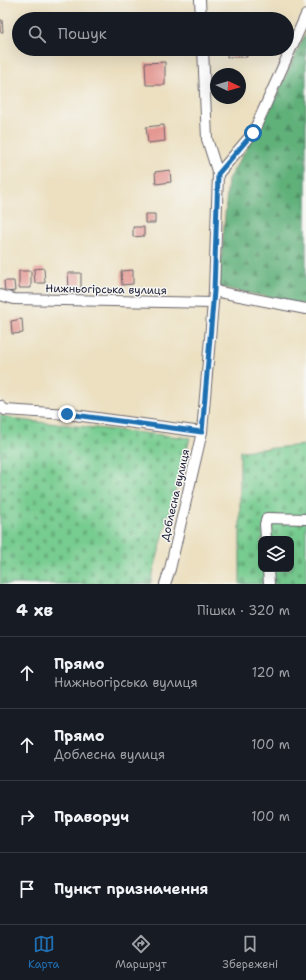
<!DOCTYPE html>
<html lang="uk">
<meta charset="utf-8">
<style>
body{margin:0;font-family:"Shantell Sans",sans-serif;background:#242831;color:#f1f3f6}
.controls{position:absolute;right:12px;bottom:12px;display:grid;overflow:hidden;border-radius:8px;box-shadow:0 4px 16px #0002}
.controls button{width:36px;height:36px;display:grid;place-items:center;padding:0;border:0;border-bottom:1px solid #363941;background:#171b24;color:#f1f3f6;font:20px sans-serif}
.compass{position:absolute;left:210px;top:68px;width:36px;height:36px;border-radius:50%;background:#171b24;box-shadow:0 4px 16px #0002;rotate:94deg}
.stop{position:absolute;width:12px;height:12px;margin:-9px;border:3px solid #1f6fb2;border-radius:50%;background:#fff}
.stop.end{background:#1f6fb2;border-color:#fff;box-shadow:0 1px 4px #0008}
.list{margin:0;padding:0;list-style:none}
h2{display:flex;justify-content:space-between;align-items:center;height:52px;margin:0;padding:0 16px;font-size:17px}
h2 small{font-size:13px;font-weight:400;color:#9ea1a6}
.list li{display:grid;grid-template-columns:26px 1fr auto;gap:12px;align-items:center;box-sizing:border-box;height:72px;padding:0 16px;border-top:1px solid #363941}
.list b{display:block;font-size:15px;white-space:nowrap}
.list p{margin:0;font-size:13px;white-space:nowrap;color:#9ea1a6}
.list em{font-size:13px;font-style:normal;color:#9ea1a6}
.icon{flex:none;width:22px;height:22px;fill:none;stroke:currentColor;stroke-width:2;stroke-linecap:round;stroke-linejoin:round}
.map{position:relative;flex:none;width:306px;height:584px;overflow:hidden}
.search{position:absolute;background:#171b24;box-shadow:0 4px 16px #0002;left:12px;right:12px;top:12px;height:44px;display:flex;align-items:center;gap:10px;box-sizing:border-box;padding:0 14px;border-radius:22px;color:#9ea1a6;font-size:15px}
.sheet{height:340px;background:#171b24}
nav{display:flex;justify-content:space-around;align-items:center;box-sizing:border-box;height:56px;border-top:1px solid #363941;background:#171b24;font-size:11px;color:#9ea1a6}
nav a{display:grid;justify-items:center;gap:2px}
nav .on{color:#1f6fb2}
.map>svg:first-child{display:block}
.forest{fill:url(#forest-firs);stroke:#42695a}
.cemetery{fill:url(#cemetery-stones);stroke:#4c7766;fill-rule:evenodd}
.building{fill:#e49792}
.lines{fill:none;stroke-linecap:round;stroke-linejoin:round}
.minor-casing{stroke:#69646a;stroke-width:12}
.minor{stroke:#fff;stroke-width:10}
.route{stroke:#1f6fb2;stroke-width:5}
.labels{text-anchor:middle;stroke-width:3;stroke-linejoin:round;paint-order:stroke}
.street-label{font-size:11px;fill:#22223b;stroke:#f6f6f2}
</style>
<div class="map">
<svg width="306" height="584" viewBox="0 0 306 584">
<defs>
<pattern id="forest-firs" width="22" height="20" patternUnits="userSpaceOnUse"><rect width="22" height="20" fill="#61b07a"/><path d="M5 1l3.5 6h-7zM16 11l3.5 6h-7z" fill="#508f65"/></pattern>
<pattern id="cemetery-stones" width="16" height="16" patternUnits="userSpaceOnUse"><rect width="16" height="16" fill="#77cc90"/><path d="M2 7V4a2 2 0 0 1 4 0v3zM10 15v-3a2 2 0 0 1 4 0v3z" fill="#67af7d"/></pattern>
</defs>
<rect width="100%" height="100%" fill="#f6f6f2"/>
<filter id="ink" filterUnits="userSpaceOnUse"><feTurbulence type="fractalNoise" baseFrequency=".025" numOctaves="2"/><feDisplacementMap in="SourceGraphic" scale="8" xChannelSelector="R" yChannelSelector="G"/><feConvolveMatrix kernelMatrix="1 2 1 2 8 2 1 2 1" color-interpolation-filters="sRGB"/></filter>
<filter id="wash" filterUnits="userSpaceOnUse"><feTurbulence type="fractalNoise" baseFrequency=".012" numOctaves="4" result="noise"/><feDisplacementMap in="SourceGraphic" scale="16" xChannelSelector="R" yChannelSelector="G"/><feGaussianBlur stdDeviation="0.9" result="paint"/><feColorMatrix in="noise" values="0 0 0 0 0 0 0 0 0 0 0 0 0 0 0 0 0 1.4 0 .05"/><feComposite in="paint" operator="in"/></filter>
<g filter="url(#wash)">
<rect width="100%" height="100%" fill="#ece0c1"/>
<!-- forest -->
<path class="forest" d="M306,32V305L219,287L228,179L269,112Z"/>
<!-- cemetery -->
<path class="cemetery" d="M0,415L20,420L190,438L150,584H0Z
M306,445V584H240V451ZM261,539H291V569H261Z"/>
<g id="blocks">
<!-- building -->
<path class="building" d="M177,13V19H164V14Z
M0,20H2L3,32H0Z
M227,49H247V57H227Z
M165,62V85H146L145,63Z
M164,125L165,141L148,143L146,127Z
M170,170L171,182L156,184L155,172Z
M145,214H155V223H145Z
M133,227H144V236L133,237Z
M44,268L45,283H35L34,269Z
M133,270V284L122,285L121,271Z
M19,271H31V288H19Z
M68,273H81V289H69Z
M4,281H14L15,291L5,292Z
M22,319L23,333L12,334L11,321Z"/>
</g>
</g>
<g filter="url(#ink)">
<use href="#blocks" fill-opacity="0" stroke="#69646a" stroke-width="1"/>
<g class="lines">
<defs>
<path id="minor" d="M200,0L201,19
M218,174L253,133L306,15
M214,291L306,309
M0,295L14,299L213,303
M0,406L5,410L67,414L202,432
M266,539L265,524L267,518L306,519
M268,569L269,584
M165,584L170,569L202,432L214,291L218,174L207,139L203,49"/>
</defs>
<!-- minor casing -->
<use href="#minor" class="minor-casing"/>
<!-- minor -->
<use href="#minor" class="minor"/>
</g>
</g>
<g class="lines" filter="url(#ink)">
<!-- route -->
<path class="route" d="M67,414L202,432L214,291L218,174L253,133"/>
</g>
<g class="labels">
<!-- street labels -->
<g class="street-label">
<text transform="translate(106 289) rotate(1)" y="4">Нижньогірська вулиця</text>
<text transform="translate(175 495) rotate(-77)" y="4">Доблесна вулиця</text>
</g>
</g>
</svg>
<div class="controls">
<button><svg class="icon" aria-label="layers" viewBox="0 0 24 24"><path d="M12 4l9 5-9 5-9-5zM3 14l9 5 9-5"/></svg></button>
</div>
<svg class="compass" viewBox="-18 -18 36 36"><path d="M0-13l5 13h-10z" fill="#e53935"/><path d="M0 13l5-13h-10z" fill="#9ea1a6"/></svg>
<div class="stop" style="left:253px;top:133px"></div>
<div class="stop end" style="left:67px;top:414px"></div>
<div class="search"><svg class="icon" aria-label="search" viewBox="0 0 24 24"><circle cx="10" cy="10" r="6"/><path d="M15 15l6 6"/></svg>Пошук</div>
</div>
<section class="sheet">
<h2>4 хв<small>Пішки · 320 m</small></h2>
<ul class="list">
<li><svg class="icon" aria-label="ahead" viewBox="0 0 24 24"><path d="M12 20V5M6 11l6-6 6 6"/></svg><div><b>Прямо</b><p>Нижньогірська вулиця</p></div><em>120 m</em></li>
<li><svg class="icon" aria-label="ahead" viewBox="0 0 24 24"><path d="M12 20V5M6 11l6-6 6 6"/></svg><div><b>Прямо</b><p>Доблесна вулиця</p></div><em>100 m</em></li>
<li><svg class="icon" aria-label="right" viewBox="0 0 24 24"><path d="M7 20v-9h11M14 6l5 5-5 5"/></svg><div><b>Праворуч</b></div><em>100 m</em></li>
<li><svg class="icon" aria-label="arrive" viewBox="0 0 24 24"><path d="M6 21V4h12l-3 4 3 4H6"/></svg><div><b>Пункт призначення</b></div></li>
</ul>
</section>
<nav>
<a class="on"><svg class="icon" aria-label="map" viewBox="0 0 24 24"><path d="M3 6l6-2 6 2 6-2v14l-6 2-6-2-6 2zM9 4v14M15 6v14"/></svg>Карта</a>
<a><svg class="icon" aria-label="directions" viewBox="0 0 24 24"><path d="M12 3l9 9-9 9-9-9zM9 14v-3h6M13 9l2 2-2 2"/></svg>Маршрут</a>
<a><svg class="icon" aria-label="saved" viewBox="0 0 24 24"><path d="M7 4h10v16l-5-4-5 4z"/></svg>Збережені</a>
</nav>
